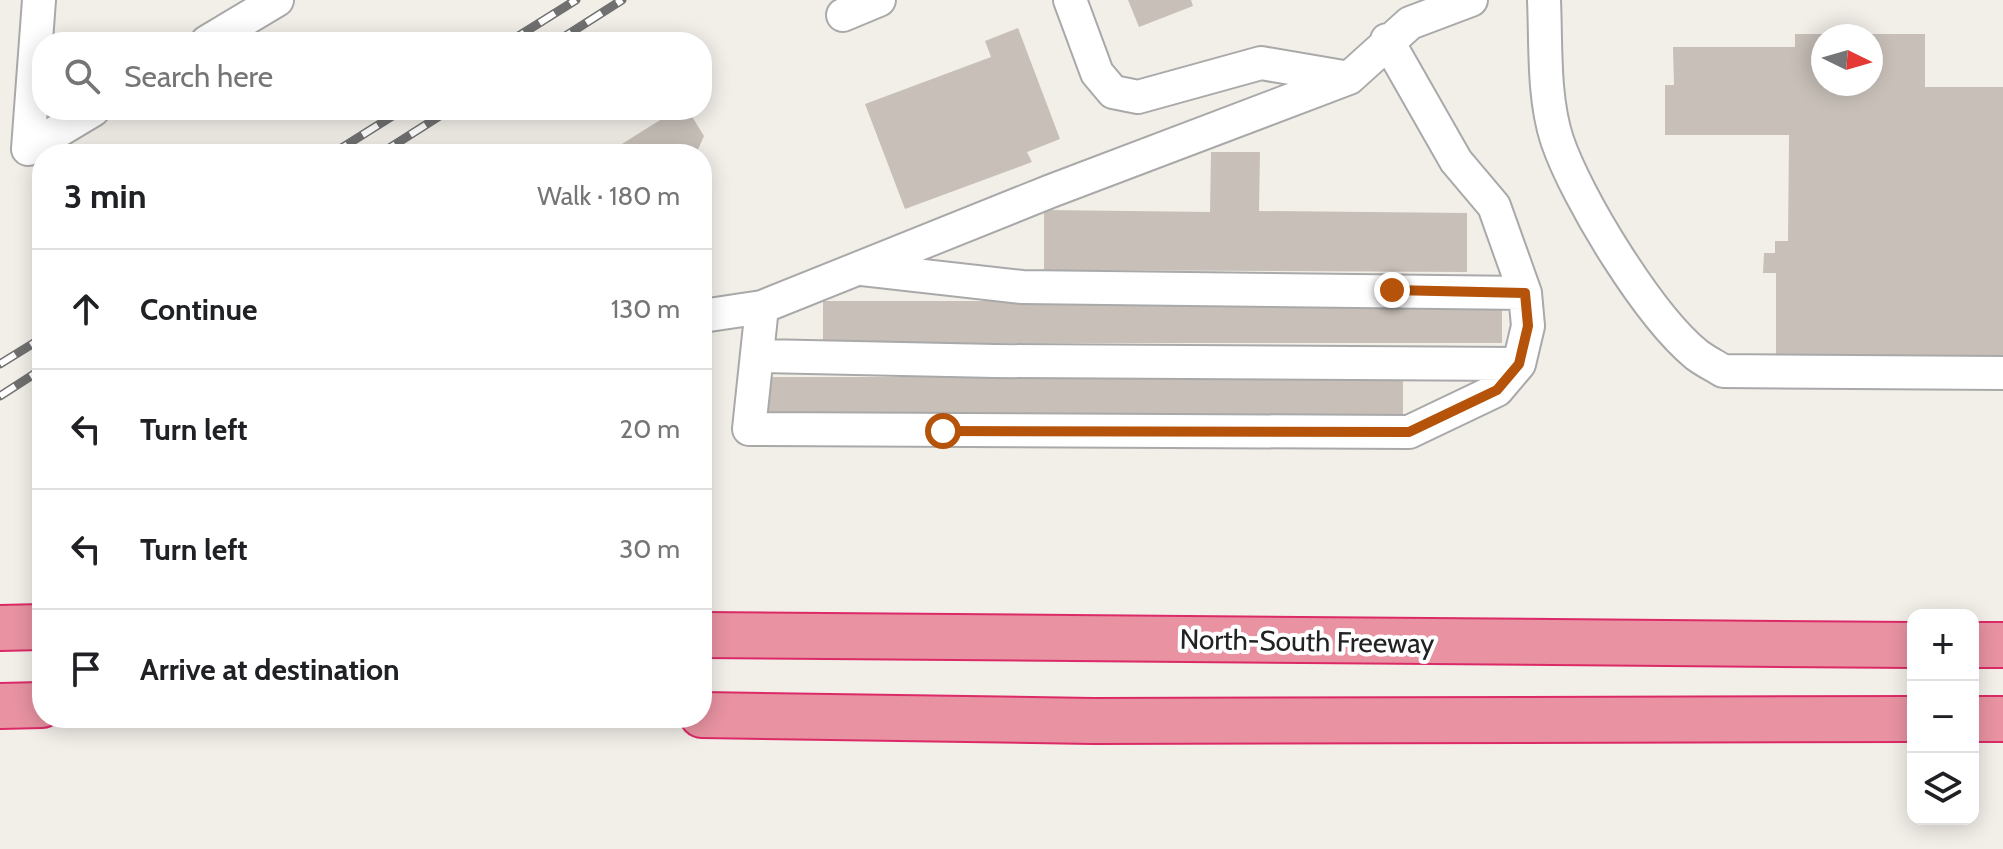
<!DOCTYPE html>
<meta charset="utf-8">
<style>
body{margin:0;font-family:Cabin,sans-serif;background:#f6f6f6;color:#202124}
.controls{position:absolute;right:24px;bottom:24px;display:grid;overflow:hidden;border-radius:16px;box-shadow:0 4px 20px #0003}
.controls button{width:72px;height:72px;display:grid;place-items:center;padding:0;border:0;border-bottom:2px solid #e0e0e0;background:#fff;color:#202124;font:40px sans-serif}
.compass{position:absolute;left:1811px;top:24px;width:72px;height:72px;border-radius:50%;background:#fff;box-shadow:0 4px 20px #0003;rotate:95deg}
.stop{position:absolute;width:24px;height:24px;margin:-18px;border:6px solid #b45309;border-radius:50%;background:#fff}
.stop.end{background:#b45309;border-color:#fff;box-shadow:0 2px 8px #0008}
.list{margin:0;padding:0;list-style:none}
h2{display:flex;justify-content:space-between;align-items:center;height:104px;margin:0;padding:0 32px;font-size:34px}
h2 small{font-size:26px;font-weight:400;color:#757577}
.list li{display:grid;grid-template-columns:52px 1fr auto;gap:24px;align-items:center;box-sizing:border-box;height:120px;padding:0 32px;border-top:2px solid #e0e0e0}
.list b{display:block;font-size:30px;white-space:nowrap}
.list em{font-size:26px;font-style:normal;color:#757577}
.icon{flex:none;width:44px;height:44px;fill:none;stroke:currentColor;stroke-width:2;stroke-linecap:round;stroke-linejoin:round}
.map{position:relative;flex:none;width:2003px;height:849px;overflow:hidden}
.search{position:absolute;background:#fff;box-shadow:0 4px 20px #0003;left:32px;top:32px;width:680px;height:88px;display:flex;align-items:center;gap:20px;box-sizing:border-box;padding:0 28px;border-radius:32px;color:#757577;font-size:30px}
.panel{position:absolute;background:#fff;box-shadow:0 4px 20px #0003;left:32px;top:144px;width:680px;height:584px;border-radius:32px}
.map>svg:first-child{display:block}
.building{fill:#c7bfb8}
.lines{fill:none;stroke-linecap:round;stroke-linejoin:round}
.minor-casing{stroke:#a9a9a9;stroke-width:36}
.highway-casing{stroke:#dc2a67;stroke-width:48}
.minor{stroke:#fff;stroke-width:32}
.highway{stroke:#e892a2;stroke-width:44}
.rail-casing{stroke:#707070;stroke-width:9}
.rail{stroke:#fff;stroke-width:6;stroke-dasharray:18;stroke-linecap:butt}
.route{stroke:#b45309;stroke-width:10}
.labels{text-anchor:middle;stroke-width:8;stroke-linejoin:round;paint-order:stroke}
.street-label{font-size:28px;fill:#222;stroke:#fff}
</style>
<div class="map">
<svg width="2003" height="849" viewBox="0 0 2003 849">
<rect width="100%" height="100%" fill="#f2efe9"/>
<!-- building -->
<path class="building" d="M1128,0H1191L1193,6L1139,27Z
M1018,28L1060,139L1027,152L1032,162L905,209L865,104L991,57L985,41Z
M1795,34H1823V84H1871V34H1925V87H2003V359L1776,358V273H1763L1764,253H1775V241H1788L1789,135H1665V85H1674L1673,47H1795Z
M676,110H688L704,136L696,154H606Z
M1211,152H1260L1259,211L1467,213V272L1044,270V210L1210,212Z
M823,301H1502V343H823Z
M767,377H1403V420H767Z"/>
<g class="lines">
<defs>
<path id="minor" d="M39,0L28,149L93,110
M1070,0L1097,73L1113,92L1138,97L1261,63L1349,78
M1544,0C1546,45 1543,97 1557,140C1577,199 1649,316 1697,355C1705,361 1715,366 1723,371L2003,373
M843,15L879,0
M1387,40L1456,161L1494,206L1525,293L1528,326L1519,364L1497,390L1409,432L749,429L762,307L1051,191L1349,78L1410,23L1471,0
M207,42L277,0
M862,269L1022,287L1525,293
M702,316L762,307
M757,356L995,361L1519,364"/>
<path id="highway" d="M0,628L42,627
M702,635L1913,645
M1973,645H2003
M0,706L42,705
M702,715L1093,721L1913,719
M1973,719H2003"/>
</defs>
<!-- minor casing -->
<use href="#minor" class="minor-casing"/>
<!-- highway casing -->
<use href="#highway" class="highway-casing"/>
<!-- minor -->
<use href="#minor" class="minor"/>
<!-- highway -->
<use href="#highway" class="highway"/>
<defs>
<path id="rail" d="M509,42L576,0
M556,42L622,0
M332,154L402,110
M380,154L449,110
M0,364L42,338
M0,396L42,369"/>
</defs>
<!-- rail casing -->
<use href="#rail" class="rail-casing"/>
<!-- rail -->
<use href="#rail" class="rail"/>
</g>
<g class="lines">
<!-- route -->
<path class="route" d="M943,431L1409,432L1497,390L1519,364L1528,326L1525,293L1392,290"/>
</g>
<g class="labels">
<!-- street labels -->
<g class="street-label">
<text transform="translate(1307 641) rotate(1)" y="10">North-South Freeway</text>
</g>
</g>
</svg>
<div class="controls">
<button>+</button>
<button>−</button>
<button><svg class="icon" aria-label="layers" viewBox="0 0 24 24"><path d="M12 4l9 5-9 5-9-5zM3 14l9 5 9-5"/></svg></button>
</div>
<svg class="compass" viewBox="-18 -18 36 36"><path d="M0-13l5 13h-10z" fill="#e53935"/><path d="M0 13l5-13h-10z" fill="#757577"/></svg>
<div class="stop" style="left:943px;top:431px"></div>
<div class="stop end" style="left:1392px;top:290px"></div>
<div class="search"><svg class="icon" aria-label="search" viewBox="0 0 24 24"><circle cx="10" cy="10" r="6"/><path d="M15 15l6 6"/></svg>Search here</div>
<section class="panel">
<h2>3 min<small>Walk · 180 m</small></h2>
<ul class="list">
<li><svg class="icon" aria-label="ahead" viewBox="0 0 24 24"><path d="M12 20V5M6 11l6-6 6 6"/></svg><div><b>Continue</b></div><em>130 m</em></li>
<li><svg class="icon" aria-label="left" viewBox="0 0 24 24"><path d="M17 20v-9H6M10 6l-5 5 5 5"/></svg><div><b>Turn left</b></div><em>20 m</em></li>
<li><svg class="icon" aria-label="left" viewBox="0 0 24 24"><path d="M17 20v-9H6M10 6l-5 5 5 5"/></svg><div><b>Turn left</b></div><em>30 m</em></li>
<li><svg class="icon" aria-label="arrive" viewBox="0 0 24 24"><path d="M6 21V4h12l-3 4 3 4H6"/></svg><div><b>Arrive at destination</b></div></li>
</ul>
</section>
</div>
